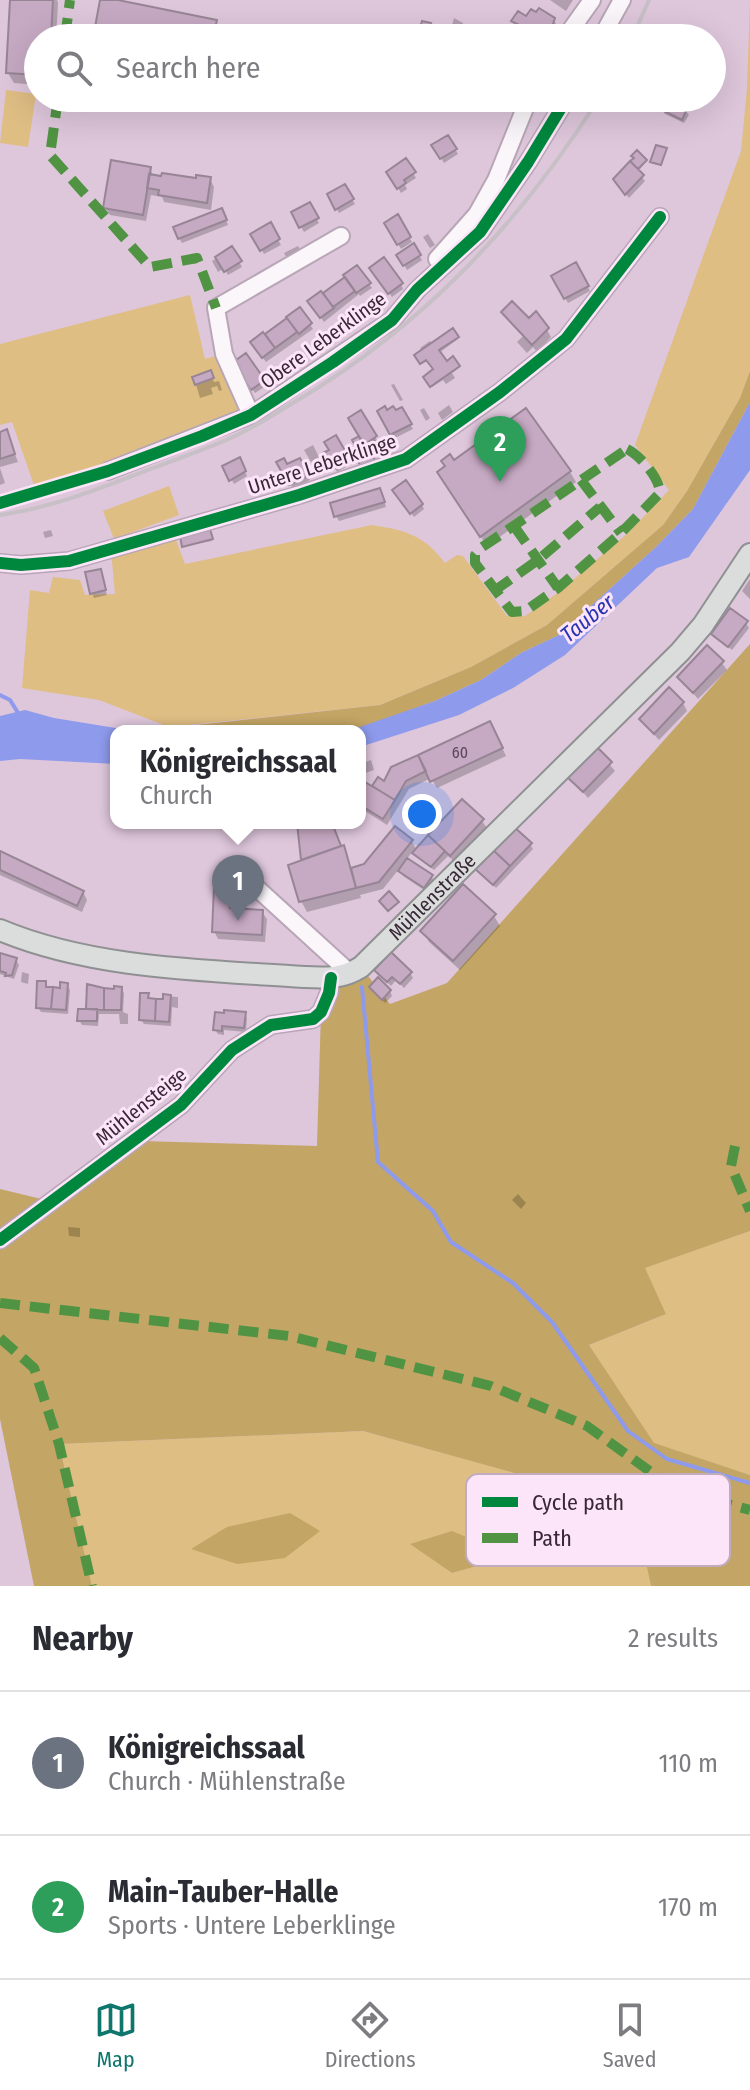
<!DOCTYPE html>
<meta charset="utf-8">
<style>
body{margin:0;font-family:"Fira Sans Condensed",sans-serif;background:#f7f7f7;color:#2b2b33}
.you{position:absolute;left:422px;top:814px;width:28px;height:28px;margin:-20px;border:6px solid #fff;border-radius:50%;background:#1a73e8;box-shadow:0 0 0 12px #1a73e833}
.badge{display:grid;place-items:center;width:52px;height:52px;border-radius:50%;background:#0f766e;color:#fff;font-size:26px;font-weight:700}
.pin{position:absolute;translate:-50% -66px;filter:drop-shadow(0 2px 4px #0008)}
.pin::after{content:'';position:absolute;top:42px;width:28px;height:24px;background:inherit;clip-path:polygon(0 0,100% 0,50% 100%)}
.popup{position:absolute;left:110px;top:725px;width:256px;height:104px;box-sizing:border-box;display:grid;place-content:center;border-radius:16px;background:#fff;filter:drop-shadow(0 2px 6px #0005);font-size:26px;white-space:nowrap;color:#7c7c81}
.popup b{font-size:30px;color:#2b2b33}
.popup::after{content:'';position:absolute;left:50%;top:100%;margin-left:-16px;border:16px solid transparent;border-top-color:#fff}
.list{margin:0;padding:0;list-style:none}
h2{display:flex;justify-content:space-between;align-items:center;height:104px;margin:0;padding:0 32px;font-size:34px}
h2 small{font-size:26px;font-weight:400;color:#7c7c81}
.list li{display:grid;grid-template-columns:52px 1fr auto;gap:24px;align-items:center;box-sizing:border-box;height:144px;padding:0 32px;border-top:2px solid #e1e1e2}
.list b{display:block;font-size:30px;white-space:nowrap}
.list p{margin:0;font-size:26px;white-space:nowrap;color:#7c7c81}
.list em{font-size:26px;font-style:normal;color:#7c7c81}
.icon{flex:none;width:44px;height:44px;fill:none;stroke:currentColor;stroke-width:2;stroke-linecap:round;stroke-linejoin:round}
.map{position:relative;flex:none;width:750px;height:1586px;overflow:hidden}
.search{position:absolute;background:#fff;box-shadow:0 8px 32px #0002;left:24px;right:24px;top:24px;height:88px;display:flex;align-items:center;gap:20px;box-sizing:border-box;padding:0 28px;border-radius:44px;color:#7c7c81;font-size:30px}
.sheet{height:392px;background:#fff}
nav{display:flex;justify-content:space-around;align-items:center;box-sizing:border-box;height:112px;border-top:2px solid #e1e1e2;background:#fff;font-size:22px;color:#7c7c81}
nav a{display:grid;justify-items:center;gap:4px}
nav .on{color:#0f766e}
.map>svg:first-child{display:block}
.green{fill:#dfbe84;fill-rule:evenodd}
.forest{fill:#c3a565}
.water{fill:#8e9aec}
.shadow{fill:#0003}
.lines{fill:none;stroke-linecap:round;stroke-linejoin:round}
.stream{stroke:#8e9aec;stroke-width:4}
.building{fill:#c6a9c3;stroke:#978595;stroke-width:2}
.minor-casing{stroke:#b8a6b6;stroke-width:20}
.major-casing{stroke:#8f9092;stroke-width:24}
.minor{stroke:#faf6fa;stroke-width:16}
.major{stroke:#dadddb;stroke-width:20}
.rail{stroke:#c7c0c6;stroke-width:4}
.quiet{stroke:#509443;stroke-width:10;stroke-dasharray:20 10;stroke-linecap:butt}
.cycleway-casing{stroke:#fce5f9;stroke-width:17}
.cycleway{stroke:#00873e;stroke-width:12}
.labels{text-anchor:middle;stroke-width:6;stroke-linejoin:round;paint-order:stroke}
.number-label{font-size:16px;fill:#5c4859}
.street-label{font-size:20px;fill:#382736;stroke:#fce5f9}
.water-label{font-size:22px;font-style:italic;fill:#2934b1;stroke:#fce5f9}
.key{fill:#fce5f9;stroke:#c1acbe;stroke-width:2}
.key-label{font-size:22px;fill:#382736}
</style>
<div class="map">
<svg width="750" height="1586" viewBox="0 0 750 1586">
<rect width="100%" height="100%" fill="#dec6db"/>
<!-- green -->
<path class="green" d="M750,1V371L740,398L687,491L663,525L547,625L471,667L380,705L169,727L99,700L22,688L30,590L49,593L53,577L80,580L85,595L115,594L111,550L173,532L185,564L372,525C405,530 424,535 445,563L457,555L463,556L507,616H525L559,592L629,532L669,490L635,445L741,151L747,88Z
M6,90L36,94L28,147L0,143Z
M190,295L205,359L224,354L251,415L202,436L36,491L12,422L0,425V344Z
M169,486L179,515L114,539L103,511Z
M750,1231V1475L654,1444L589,1345L666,1314L644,1268Z
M363,1431L635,1506L651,1586H92L59,1444ZM411,1544L511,1556L452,1573Z"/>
<!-- forest -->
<path class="forest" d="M750,371V402L693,509L656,547L559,635L521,653L481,680L435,701L355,730L142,731L380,705L471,667L547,625L663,525L687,491L740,398Z
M750,644V1231L645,1268L666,1314L589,1345L654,1443L750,1475V1586H651L634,1506L363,1431L59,1444L92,1586H34L0,1419V1189L62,1204L141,1141L317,1146L321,1012L329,993L361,967L390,1004L447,983Z
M290,1513L320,1531L285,1558L237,1564L191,1549L227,1527Z
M452,1531L512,1556L452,1573L410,1544Z"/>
<!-- water -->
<path class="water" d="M750,402V470L689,557L657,568L565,655L513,688L459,715L360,747V731H348L435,701L481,680L521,653L559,635L656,547L693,509Z
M25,710L54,718L134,731H116V764L20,759L0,761V716Z"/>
<!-- shadow -->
<path class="shadow" d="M12,0H57L58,3L56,38H38V85L14,83L8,73Z
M102,0L215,22L221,32L220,38H95Z
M550,0H573L566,11Z
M454,18L463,23L461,30L452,25Z
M526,19H553L556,24L548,38H530V32L524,28L523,30L513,21Z
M139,98H209L206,111Z
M481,98H495L496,100L488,107Z
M662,109L686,111L689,115L684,123L665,114Z
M448,137L458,154L444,163L434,146Z
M406,161L416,178L405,185L407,189L401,193L389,172Z
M646,161L638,172L645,181L629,198L618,185Z
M149,168L154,176L197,181L210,179L214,187L211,210L164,202L162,197L151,195L146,221L110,215L105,208Z
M344,187L355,204L339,213L329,195Z
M309,205L319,223L304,232L293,213Z
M224,215L228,225L182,243L179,238Z
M397,217L412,242L401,249L386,224Z
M270,225L281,245L264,254L253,234Z
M428,234L435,245L430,248L423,237Z
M298,246L304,257L290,264L284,253Z
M413,246L422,260L407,270L398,255Z
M232,249L242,267L228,275L224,268L218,272L212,261Z
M575,265L590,291L568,303L554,277Z
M375,273L401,284L403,289L392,297Z
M347,277L369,284L372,288L360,296L359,294L324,322L310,302Z
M299,309L313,329L266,362L255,347Z
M504,313L546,328L551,337L537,352L533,347L527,353L517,342L523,336Z
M452,330L458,339L439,353L446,364L453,359L459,368L452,373L455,378L446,384L443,380L432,387L425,378L436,370L429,360L422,364L416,356L423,351L420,348L430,341L432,344Z
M246,356L266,386L255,393L235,364Z
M210,372L214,382L219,381L222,390L219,391L217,386L211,388L213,394L200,398L194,378Z
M394,384L403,400L400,401L391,385Z
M449,405L453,412L442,420L438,413Z
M424,408L430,418L426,421L420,410Z
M401,410L413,429L395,438L379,412Z
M361,413L378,442L374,444L376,449L368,453L376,466L366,471Z
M6,432L18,462L0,467V434Z
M335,438L351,464L337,472L326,454L331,450Z
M313,445L319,457L311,462L304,450Z
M239,460L247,476L234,484L225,467Z
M299,460L310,480L293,489L279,462L286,467Z
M454,463L570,472L576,482L487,546L445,482Z
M0,468L5,483L0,485Z
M382,495L386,507L339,521L336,516Z
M398,495L422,505L424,509L414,517Z
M51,530L53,536L45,538L43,532Z
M210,533L212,541L184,546Z
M100,571L107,595L94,598L92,593Z
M750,579V599L742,591Z
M746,623L749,628L732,650L713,634Z
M722,663L727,670L698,699L679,677Z
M683,703L687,711L659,740L641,720Z
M494,731L506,756L437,788L431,778L409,789L387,825L360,808V781L373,789L378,779L385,784Z
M596,748L615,771L588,798L569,776Z
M371,760L374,770L360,775V764Z
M482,821L487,828L455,862L448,856L434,870L417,857L413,851L406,860L431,876L434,881L427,892L403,876L399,869L383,889L360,895L361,898L307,912L301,901L304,862L299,823H332L352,870L411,841L417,850Z
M530,844L533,849L496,888L477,868Z
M0,854L83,892L87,900L82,912L0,875Z
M230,890L234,898V910L262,912L267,919L265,942L218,939L214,931Z
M494,916L500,926L460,970L429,942L423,931Z
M0,955L16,960L19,965L14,979L0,974Z
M22,972L29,974L28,984L21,982Z
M410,973L413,978L404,988L396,980L391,986L379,975Z
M45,983L48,989L62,990L67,985L70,990L68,1014L41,1012L38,1007Z
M371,988L390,991L392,996L385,1003Z
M121,989L124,993L123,1012L128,1014V1024H120L119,1014H99L98,1026L82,1025L79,1020L88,1011L96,990Z
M147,995L150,1000L165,1001V996L178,997V1008L172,1007L171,1026L144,1024L141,1020Z
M244,1014L247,1018L246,1032L224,1030V1035L218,1034L215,1030Z
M518,1194L526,1203L521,1209L512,1200Z
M68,1227L80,1228V1237L69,1236Z"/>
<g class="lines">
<!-- stream -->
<path class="stream" d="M0,695L10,700L20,716
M362,987L378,1162L433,1211L451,1242L513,1283L552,1322L628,1431L667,1459L750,1483"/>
</g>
<!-- building -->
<path class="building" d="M10,0H53L51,38H38V75L6,73Z
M100,0H118L217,20L213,38H93Z
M539,8L555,18L553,24L544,38L537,35L530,38L526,35L529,30L511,21L518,11L526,16L531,9L536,12Z
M422,21L431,23L429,27L448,33L449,29L458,32L456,38H417Z
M667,98L687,109L682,120L660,109Z
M448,135L457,149L440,159L431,145Z
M656,145L667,148L661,165L650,162Z
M637,150L647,160L638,169L630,161L634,158L631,156Z
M406,158L416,172L404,180L406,183L397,189L386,172Z
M111,160L151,167L143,215L103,208Z
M630,161L644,175L625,195L613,179Z
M162,173L196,178V175L211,177L207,203L158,195L159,190L147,188L149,174L161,176Z
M345,184L354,199L335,210L327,194Z
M310,202L319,218L299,228L291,212Z
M222,208L227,220L178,239L173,227Z
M398,214L411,237L397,245L384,223Z
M271,222L280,239L260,251L250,234Z
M414,243L421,255L403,266L396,255Z
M232,246L242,261L224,272L215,257Z
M384,257L403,283L388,294L369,268Z
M576,262L589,286L564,299L551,276Z
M357,265L371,283L356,293L343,275Z
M345,277L355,291L333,307L323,293Z
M321,291L334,308L320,318L307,301Z
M512,301L529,318L536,311L549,328L532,345L501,312Z
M300,307L312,323L299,334L286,317Z
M287,318L297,332L275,348L265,334Z
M453,328L459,337L439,350L447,361L453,356L460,366L430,387L423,377L433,369L426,360L420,364L414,355Z
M263,332L275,348L262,358L250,342Z
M246,353L265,380L251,390L232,363Z
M211,370L214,378L195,385L192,377Z
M385,406L387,410L393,406L396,410L402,407L412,424L390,435L377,411Z
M526,408L571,471L480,537L437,472L445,466L441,461L450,454L454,460Z
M361,410L377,436L364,445L348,418Z
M7,429L15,454L0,459V432Z
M336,435L350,459L333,469L323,453L329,450L324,442Z
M359,436L364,445L373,439L376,443L368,448L375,460L362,468L353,454L358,451L352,440Z
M240,457L246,471L229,481L222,466Z
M284,458L287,464L300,458L309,475L289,485L276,462Z
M406,480L423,504L410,514L392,490Z
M380,488L385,502L334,517L330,503Z
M210,529L213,539L182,547L180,536Z
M101,569L106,590L90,594L85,572Z
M730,608L748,621L728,647L711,634Z
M707,645L724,661L693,693L677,677Z
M669,687L684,702L654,734L639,719Z
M490,721L503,748L430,782L418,755Z
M596,746L612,762L583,792L566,776Z
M418,755L426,771L406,781L395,800L372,786L378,777L384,781L391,767Z
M360,779L395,800L383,819L360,805Z
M462,799L484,819L450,856L428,835Z
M297,823H332L341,846L301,860Z
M395,826L413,840L379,882L356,888L351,868L364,864Z
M513,826L532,843L510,866L492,849Z
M428,835L445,851L431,867L412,853Z
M344,845L356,888L299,902L288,865Z
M492,849L510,866L493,885L474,868Z
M0,851L84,891L77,906L0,870Z
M407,858L433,875L424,888L398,871Z
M463,884L496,914L453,961L420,931Z
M214,887L231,888L230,908L263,910L262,935L212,932Z
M389,891L399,902L388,911L379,901Z
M391,952L412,972L400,984L392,977L387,982L374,970Z
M0,953L17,958L12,975L5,976L6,973L0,971Z
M378,977L391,990L382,1000L369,987Z
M37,981H46V987H53L51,1009L36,1008Z
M60,982L68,983L66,1010L51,1009L53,987L60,988Z
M87,984L104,988V1010L86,1009Z
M114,986L122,987L121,1010H104V988L114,989Z
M140,993H149L148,998L156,999L155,1021L139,1020Z
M163,994L171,995L169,1022L155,1021L156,999H163Z
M78,1009H97V1021H77Z
M224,1010L246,1012L244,1028L222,1026V1031L213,1030L215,1012L224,1013Z"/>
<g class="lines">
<defs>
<path id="minor" d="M565,38L592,0
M601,38L622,0
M437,259L477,214L496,180L529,98
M251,415L224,354L216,308L341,236
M108,471L251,415L392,320L417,290L480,232L528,162L567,98
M0,563L21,565L69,561L299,495L406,459L500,392L566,339L660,217
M248,880L351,974
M0,1240L181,1105L232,1050L271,1025L313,1019L321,1012L329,993L331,978"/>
<g id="major">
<path id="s1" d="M0,930C93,969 204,970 304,977C326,978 342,979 361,967L680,652L703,625L750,554"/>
</g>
</defs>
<!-- minor casing -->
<use href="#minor" class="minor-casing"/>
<!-- major casing -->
<use href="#major" class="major-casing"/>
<!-- minor -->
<use href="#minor" class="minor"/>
<!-- major -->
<use href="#major" class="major"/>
<!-- rail -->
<path class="rail" d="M632,38L649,0
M0,515C55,507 104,487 156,467C182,457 210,448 235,436C257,426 277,412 298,400C425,324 521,222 599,98"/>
<!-- quiet -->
<path class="quiet" d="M65,38L70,0
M58,98L50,155L150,267L197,258L216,308
M627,449C641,456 660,479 660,493L621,533L558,588L525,611L512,612L475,563V555L481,548Z
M581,480L621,533
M514,526L558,588
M494,591L538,560L600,507
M735,1146L731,1166L750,1211
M0,1303L289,1336L491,1386L587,1426L676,1490L750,1510
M0,1338L34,1368L59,1444L92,1586
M658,1555L676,1490"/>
<defs>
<path id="cycleway" d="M0,503L108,471L202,436L251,415L333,362L392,320L417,290L480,232L528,162L567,98
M0,563L21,565L69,561L299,495L406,459L500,392L566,339L660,217
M0,1240L181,1105L232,1050L271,1025L313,1019L321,1012L329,993L331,978"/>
</defs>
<!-- cycleway casing -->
<use href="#cycleway" class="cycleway-casing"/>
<!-- cycleway -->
<use href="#cycleway" class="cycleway"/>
</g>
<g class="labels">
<!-- number labels -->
<g class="number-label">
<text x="460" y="758">60</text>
</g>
<!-- street labels -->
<g class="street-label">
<text transform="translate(323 340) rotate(-36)" y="7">Obere Leberklinge</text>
<text transform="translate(322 464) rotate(-18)" y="7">Untere Leberklinge</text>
<text dy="7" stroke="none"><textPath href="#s1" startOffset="468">Mühlenstraße</textPath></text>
<text transform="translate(141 1106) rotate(-39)" y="7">Mühlensteige</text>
</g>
<!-- water labels -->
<g class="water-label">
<text transform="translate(587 618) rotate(-39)" y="8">Tauber</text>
</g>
</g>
<!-- legend -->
<rect x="466" y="1474" width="264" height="92" rx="12" class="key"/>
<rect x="482" y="1497" width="36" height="10" fill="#00873e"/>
<rect x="482" y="1533" width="36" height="10" fill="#509443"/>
<g class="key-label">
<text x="532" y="1510">Cycle path</text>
<text x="532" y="1546">Path</text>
</g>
</svg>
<div class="you"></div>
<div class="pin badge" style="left:238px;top:921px;background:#6b7280">1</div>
<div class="popup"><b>Königreichssaal</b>Church</div>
<div class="pin badge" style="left:500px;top:482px;background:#2e9e5b">2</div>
<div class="search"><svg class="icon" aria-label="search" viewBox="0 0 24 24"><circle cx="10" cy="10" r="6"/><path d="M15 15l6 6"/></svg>Search here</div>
</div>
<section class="sheet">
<h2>Nearby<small>2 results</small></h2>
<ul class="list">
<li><span class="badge" style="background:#6b7280">1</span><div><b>Königreichssaal</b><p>Church · Mühlenstraße</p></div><em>110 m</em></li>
<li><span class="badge" style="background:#2e9e5b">2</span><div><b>Main-Tauber-Halle</b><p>Sports · Untere Leberklinge</p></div><em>170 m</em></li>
</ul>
</section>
<nav>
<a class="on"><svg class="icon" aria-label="map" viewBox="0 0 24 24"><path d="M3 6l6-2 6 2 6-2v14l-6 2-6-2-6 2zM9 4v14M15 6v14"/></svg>Map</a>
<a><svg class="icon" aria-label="directions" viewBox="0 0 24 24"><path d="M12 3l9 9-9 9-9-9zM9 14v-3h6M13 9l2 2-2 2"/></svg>Directions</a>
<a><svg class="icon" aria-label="saved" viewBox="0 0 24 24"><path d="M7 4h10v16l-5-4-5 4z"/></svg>Saved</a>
</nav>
